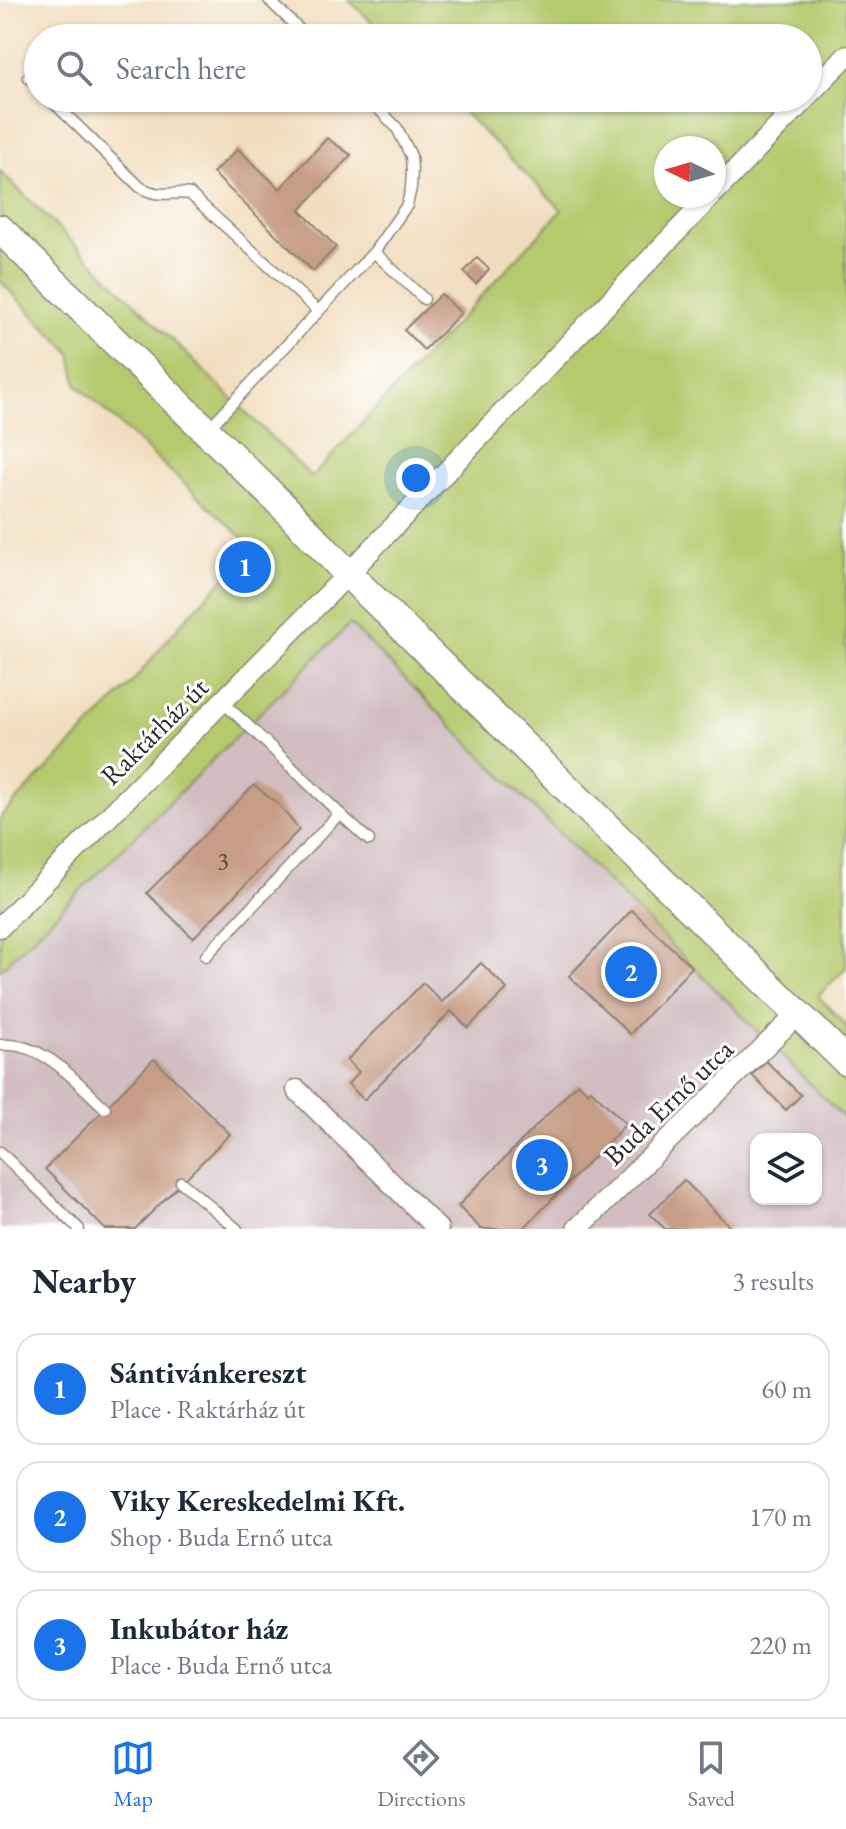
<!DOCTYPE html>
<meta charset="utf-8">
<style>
body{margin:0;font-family:"EB Garamond",serif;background:#f6f6f7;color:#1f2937}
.controls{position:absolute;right:24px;bottom:24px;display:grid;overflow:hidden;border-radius:16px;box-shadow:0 2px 6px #0004}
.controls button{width:72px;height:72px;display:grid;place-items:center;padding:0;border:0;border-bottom:2px solid #e0e1e3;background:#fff;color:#1f2937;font:40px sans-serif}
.compass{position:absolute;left:654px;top:136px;width:72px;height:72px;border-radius:50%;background:#fff;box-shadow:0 2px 6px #0004;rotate:275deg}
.you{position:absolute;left:416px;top:478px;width:28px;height:28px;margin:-20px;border:6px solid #fff;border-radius:50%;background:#1a73e8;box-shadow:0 0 0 12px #1a73e833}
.badge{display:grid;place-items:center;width:52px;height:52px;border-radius:50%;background:#1a73e8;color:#fff;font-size:26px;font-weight:700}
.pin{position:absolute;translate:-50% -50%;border:4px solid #fff;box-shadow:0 2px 8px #0006}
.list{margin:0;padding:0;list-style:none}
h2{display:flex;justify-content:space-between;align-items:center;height:104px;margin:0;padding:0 32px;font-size:34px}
h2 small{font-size:26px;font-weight:400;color:#747a83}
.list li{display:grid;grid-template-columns:52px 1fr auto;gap:24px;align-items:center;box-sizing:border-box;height:112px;margin:0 16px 16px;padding:0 16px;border:2px solid #e0e1e3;border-radius:24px}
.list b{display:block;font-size:30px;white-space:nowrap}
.list p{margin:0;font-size:26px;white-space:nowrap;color:#747a83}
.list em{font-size:26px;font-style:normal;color:#747a83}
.icon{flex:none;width:44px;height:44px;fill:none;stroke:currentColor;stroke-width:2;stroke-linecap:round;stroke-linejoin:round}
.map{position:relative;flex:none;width:846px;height:1229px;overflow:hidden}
.search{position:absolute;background:#fff;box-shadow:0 2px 6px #0004;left:24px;right:24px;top:24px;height:88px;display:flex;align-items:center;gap:20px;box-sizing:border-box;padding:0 28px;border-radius:44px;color:#747a83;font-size:30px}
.sheet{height:488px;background:#fff}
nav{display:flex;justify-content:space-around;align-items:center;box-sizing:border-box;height:112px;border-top:2px solid #e0e1e3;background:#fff;font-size:22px;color:#747a83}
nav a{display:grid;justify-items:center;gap:4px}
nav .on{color:#1a73e8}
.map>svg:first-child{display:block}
.industrial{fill:#d2bec2;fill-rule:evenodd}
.green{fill:#b5c96d;stroke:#707a4c;stroke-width:2;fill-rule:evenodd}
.building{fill:#c89d85}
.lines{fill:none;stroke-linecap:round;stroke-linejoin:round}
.service-casing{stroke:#8e8475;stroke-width:13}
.minor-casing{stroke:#8e8475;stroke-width:23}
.secondary-casing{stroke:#8e8475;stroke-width:31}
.service{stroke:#fff;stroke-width:10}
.minor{stroke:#fff;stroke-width:20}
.secondary{stroke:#fff;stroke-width:28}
.labels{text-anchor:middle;stroke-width:6;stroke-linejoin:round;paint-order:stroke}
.number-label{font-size:24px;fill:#524842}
.street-label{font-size:28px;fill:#2b2b2b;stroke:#fff}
</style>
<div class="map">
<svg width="846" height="1229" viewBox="0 0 846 1229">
<rect width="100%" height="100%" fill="#fff"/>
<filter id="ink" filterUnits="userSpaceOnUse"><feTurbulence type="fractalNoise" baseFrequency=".0125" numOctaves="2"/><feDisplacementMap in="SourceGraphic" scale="16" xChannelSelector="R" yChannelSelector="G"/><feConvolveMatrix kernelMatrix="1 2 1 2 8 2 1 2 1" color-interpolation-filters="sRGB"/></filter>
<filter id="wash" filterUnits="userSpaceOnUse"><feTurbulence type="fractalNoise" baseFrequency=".006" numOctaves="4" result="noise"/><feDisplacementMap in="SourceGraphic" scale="32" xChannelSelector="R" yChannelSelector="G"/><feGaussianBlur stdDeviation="1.8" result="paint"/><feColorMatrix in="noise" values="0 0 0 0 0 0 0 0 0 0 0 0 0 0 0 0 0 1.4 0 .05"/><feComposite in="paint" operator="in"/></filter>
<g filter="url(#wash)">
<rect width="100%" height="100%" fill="#f2debf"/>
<!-- industrial -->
<path class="industrial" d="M350,624L846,1120V1229H0V970ZM756,1139H816V1199H756Z"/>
<!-- green -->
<path class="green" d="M349,0H846V968L818,996L846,1025V1120L350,624L0,970V817L130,685L184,620L254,548L77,385L71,353L0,281V171L312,477L562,210L449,98H808V38H388ZM666,148H714V196H666Z"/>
<g id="blocks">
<!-- building -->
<path class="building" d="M327,138L351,155L300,210L336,247L313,271L213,173L238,149L280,189Z
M477,258L489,269L476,284L464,272Z
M441,294L461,313L424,350L404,330Z
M254,785L279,805L299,830L193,938L147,893Z
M632,910L692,967L630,1034L569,976Z
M481,963L507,989L468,1028L451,1011L364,1100L348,1084L359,1072L347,1060L423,983L442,1002Z
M154,1059L230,1134L135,1229H105L45,1169Z
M766,1061L801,1095L786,1110L752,1075Z
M578,1083L588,1093L591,1090L626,1124L523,1229H481L458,1206Z
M684,1180L732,1229H665L650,1214Z"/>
</g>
</g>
<g filter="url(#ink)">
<use href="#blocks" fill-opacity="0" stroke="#8e8475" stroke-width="2"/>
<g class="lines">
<defs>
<path id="service" d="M269,0L308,38
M28,77L38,87
M49,98L140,187C161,199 170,191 190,194L318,311
M374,252L424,299
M209,428L374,252L407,205L411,188L412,170L411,156L397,128L368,98
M222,702C273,746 318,796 369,840
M206,956L339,814
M0,1045C44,1041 76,1082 105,1108
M0,1152L79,1229
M181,1182L237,1229"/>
<path id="minor" d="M808,95L846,56
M714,193L806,98
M0,927L348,574L711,196
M297,1090L438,1229
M577,1229L798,1014"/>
<path id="secondary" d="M0,229L287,510L348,574L846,1061"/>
</defs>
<!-- service casing -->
<use href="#service" class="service-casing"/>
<!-- minor casing -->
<use href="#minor" class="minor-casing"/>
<!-- secondary casing -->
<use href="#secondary" class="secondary-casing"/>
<!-- service -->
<use href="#service" class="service"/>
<!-- minor -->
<use href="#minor" class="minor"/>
<!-- secondary -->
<use href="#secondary" class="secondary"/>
</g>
</g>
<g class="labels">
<!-- number labels -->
<g class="number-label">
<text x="223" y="869">3</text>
</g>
<!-- street labels -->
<g class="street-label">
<text transform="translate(154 731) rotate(-45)" y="10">Raktárház út</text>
<text transform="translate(668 1102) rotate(-44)" y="10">Buda Ernő utca</text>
</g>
</g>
</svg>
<div class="controls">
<button><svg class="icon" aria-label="layers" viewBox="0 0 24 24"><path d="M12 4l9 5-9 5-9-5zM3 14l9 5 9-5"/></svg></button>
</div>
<svg class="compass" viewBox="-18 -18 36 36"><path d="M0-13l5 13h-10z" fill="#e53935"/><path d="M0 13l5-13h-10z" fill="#747a83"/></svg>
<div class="you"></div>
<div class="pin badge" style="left:245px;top:567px">1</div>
<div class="pin badge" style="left:631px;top:972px">2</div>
<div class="pin badge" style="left:542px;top:1165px">3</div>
<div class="search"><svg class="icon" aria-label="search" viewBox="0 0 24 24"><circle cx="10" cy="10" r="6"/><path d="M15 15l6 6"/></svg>Search here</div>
</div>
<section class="sheet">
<h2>Nearby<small>3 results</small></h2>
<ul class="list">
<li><span class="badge">1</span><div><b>Sántivánkereszt</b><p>Place · Raktárház út</p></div><em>60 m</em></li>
<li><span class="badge">2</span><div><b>Viky Kereskedelmi Kft.</b><p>Shop · Buda Ernő utca</p></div><em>170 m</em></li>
<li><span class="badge">3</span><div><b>Inkubátor ház</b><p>Place · Buda Ernő utca</p></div><em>220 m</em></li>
</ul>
</section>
<nav>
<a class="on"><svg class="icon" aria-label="map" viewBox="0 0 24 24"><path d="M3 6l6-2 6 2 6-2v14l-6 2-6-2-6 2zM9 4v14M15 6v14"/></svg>Map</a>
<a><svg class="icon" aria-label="directions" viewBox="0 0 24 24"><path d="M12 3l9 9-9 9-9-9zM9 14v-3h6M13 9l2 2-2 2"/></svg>Directions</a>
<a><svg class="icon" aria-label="saved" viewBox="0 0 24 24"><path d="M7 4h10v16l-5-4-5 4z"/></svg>Saved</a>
</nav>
